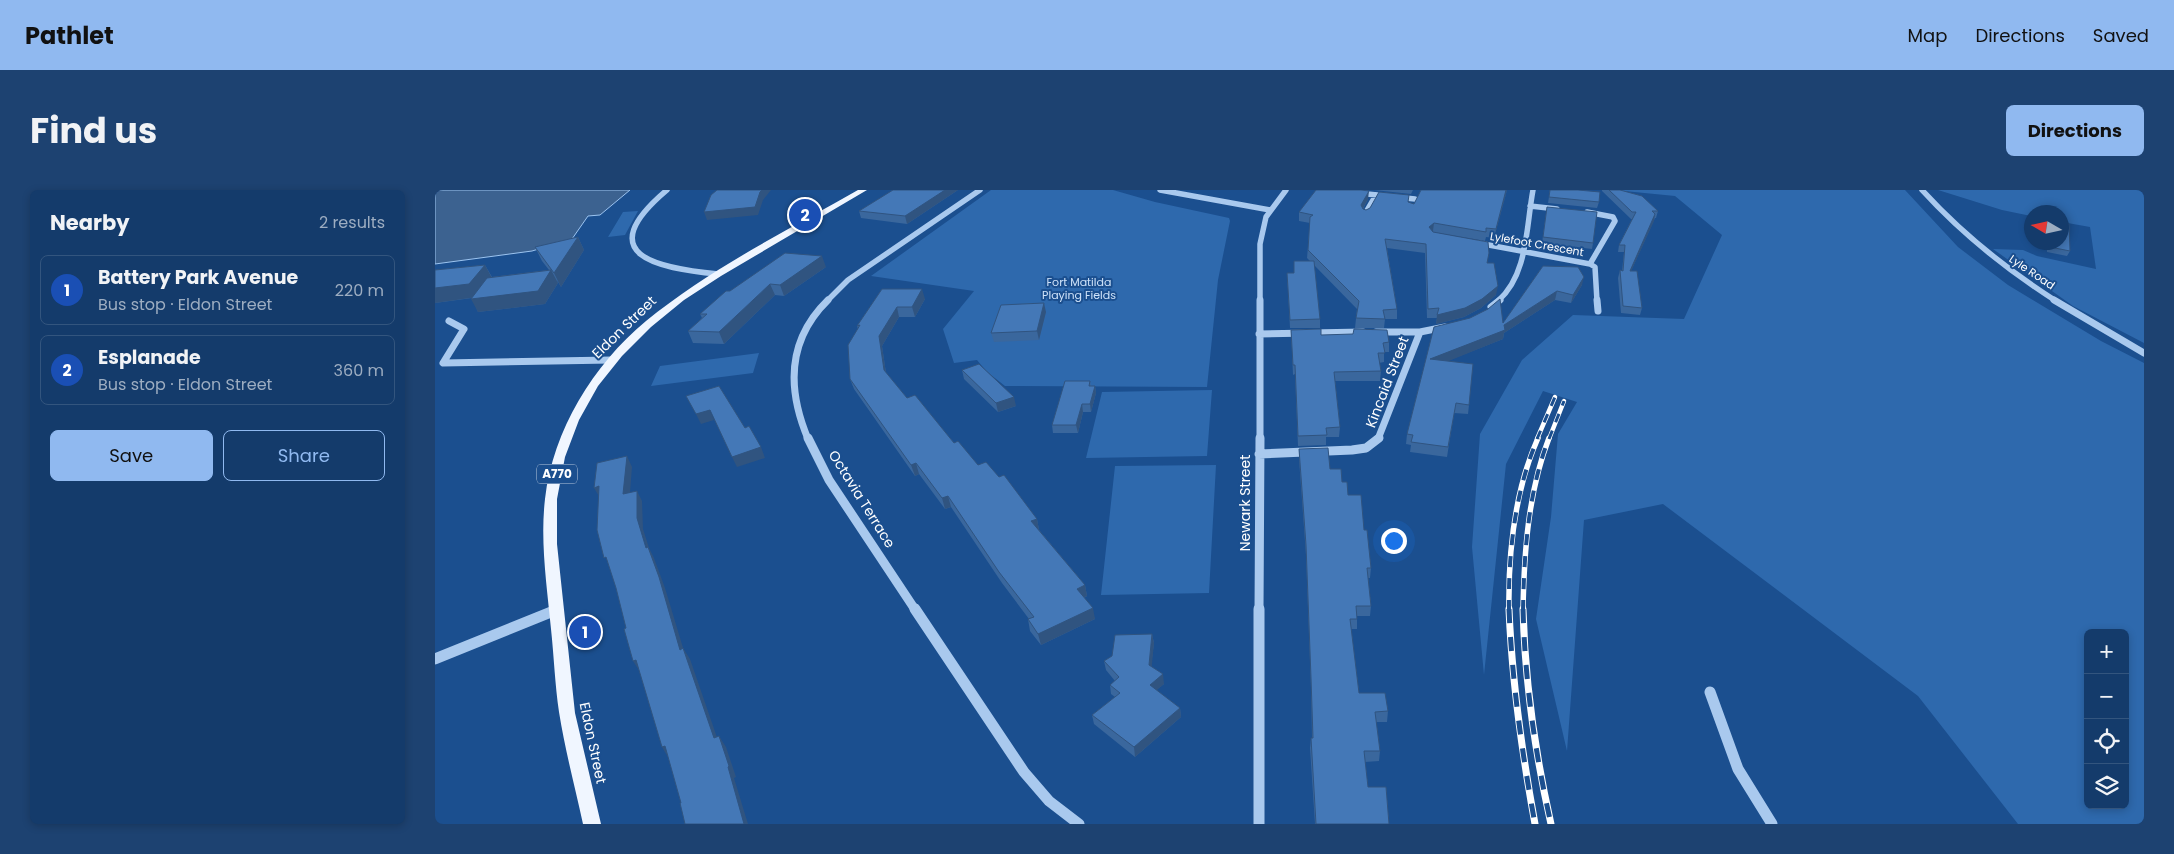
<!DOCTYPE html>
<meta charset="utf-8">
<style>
body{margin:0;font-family:Poppins,sans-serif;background:#1d4271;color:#f1f3f6}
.controls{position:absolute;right:15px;bottom:15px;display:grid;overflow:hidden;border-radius:8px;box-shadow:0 2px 8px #0003}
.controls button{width:45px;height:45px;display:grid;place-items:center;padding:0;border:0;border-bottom:1px solid #33557e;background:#143b6b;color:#f1f3f6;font:25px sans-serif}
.compass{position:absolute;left:1589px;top:15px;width:45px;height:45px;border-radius:50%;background:#143b6b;box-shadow:0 2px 8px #0003;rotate:279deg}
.you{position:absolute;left:958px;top:350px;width:18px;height:18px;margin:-12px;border:4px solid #fff;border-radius:50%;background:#1a73e8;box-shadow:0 0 0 8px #1a73e833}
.badge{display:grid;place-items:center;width:32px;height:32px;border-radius:50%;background:#90b9f0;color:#fff;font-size:16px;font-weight:700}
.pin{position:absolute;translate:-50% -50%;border:2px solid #fff;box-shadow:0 1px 5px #0006}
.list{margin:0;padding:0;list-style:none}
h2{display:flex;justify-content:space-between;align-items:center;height:65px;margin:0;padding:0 20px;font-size:21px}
h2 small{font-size:16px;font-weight:400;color:#9dadc1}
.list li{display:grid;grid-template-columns:32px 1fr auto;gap:15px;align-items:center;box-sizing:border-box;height:70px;margin:0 10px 10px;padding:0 10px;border:1px solid #33557e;border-radius:8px}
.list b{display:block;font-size:19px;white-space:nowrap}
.list p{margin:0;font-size:16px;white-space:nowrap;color:#9dadc1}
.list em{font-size:16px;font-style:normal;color:#9dadc1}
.actions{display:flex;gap:10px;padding:15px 20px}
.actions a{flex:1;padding:11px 0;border:1px solid #90b9f0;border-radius:8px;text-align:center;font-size:18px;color:#90b9f0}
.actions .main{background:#90b9f0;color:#111}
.icon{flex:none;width:28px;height:28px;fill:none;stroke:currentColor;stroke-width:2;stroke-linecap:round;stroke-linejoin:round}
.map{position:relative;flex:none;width:1709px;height:634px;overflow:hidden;border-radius:8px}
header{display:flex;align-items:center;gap:30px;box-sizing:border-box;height:70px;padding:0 25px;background:#90b9f0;color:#111}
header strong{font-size:24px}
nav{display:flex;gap:28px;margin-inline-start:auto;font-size:18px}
.intro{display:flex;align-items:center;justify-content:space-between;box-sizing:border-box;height:120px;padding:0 30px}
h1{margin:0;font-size:35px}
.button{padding:12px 22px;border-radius:8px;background:#90b9f0;color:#111;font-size:18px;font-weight:700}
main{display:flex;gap:30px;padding:0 30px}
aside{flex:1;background:#143b6b;border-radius:8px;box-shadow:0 2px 8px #0003}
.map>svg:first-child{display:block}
.green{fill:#2e69ad;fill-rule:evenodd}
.water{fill:#3c6290;stroke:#9cc4f0}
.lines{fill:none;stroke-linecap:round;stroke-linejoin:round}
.minor-far3{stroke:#a9c9ee;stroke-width:5.5}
.minor-far2{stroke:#a9c9ee;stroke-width:7}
.minor-far1{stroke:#a9c9ee;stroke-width:9}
.minor{stroke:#a9c9ee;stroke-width:11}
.major{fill:#f0f6ff;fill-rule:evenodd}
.rail-far2-casing{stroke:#fff;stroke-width:4.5}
.rail-far1-casing{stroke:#fff;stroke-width:5.5}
.rail-casing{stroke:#fff;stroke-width:7}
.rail-far2{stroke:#1b4f8f;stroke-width:3;stroke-dasharray:9;stroke-linecap:butt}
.rail-far1{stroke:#1b4f8f;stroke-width:4;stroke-dasharray:11;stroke-linecap:butt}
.rail{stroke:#1b4f8f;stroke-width:5;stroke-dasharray:14;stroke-linecap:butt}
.wall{fill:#3a679d}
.shaded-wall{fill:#305480}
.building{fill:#4478b7;stroke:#305480}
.labels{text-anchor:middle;stroke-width:4;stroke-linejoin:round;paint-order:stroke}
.far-street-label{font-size:11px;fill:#fff;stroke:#1b4f8f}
.far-park-label{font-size:11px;fill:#cfe3fa;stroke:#1b4f8f}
.shield{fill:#1b4f8f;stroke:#bbcadd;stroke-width:1}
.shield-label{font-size:12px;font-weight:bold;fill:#fff}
.street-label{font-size:14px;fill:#fff;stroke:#1b4f8f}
</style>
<header>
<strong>Pathlet</strong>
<nav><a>Map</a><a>Directions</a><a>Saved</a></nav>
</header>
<div class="intro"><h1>Find us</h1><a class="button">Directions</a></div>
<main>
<aside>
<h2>Nearby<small>2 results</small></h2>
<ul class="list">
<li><span class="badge" style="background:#1a4fb4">1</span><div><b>Battery Park Avenue</b><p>Bus stop · Eldon Street</p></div><em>220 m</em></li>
<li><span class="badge" style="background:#1a4fb4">2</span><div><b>Esplanade</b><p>Bus stop · Eldon Street</p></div><em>360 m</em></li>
</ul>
<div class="actions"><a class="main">Save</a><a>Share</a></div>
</aside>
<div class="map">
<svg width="1709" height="634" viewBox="0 0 1709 634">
<rect width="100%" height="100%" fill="#1b4f8f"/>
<!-- green -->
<path class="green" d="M556,0H678L720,12L794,28L795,31L783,90L772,197L570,196L551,181L542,170L519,173L508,139L539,101L436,86Z
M1179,0H1470L1523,57L1573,95L1666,151L1709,173V634H1583L1483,506L1228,314L1149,330L1132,561L1101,429L1116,327L1123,244L1142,212L1108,201L1071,274L1049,485L1037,357L1045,244L1087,170L1138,125L1249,129L1287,45L1240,6ZM1653,443H1690V615H1653Z
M1503,0H1709V153L1638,116L1558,59L1588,60L1602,66L1661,79L1655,37L1627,32L1626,22H1596V26L1567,20Z
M203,21L190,45L173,47L188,22Z
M324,163L318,183L216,196L225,176Z
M777,200L772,266L651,268L667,202Z
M781,275L774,403L666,405L680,276Z"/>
<!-- water -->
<path class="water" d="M0,0H195L165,25L153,26L137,49L97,61L0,74Z"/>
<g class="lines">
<!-- minor-far3 -->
<path class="minor-far3" d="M232,0C155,65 221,78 283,84
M725,0L835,20
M1487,0C1527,44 1571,79 1621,111
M923,3L980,9
M1095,16L1122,19
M930,24L941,5
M1043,53L1155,74L1180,31L1178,27L1152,22
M1155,74L1160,77L1162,111
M392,111L413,90L545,0
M825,111V54L831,27L851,0
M1063,111C1093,85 1091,37 1098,0"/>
<!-- minor-far2 -->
<path class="minor-far2" d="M1162,110L1163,121
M1619,110L1709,163
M1056,117L1065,110
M14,131L29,139L8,173L176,170
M941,142H985L1010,137
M824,144L928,142
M373,249C352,199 352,150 393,110
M825,249V110
M943,249L985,142"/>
<!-- minor-far1 -->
<path class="minor-far1" d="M373,248L394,290L481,421
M824,264L917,260L931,258L944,248
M119,421L121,420
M824,421L825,248"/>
<!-- minor -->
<path class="minor" d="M480,419L589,582L614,611L644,634
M0,469L121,420
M1275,502L1303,579L1337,634
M824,634V419"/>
<!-- major -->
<path class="major" d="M423,0H432L286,86L249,110L216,137L187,166L163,196L144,230L130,267L122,309V354L140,523L166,634H148C140,597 130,560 124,522C120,495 119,467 116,439C112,396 105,352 110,309C118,240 158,175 211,131C275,79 351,41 423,0Z"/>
<defs>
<path id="rail-far2" d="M1102,249L1120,207
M1114,249L1129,211"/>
<path id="rail-far1" d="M1074,421C1073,364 1080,300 1103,248
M1088,421C1089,363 1093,302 1114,248"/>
<path id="rail" d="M1074,419C1077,492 1087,563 1100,634
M1088,419C1090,493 1100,563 1116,634"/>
</defs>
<!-- rail-far2 casing -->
<use href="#rail-far2" class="rail-far2-casing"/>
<!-- rail-far1 casing -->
<use href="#rail-far1" class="rail-far1-casing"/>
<!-- rail casing -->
<use href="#rail" class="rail-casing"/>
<!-- rail-far2 -->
<use href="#rail-far2" class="rail-far2"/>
<!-- rail-far1 -->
<use href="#rail-far1" class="rail-far1"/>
<!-- rail -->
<use href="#rail" class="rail"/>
</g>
<!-- wall -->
<path class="wall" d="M523,0L472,34L426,28L424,21Z
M939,0H978L976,4Z
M986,0H1072L1059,48L1051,47L1050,51L998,42L1053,73L1061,105L1046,118L1029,127L1001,134L1002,128H992L990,63L952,58L962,119V129H950L949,138H920L922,119L879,75L885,129V138H855L852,83H859L875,71L872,68L875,33L864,31V22L933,9L928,19L931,20L973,12L979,14Z
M1115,0L1164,12L1162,18L1113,13Z
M1167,0H1185L1223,21L1221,28H1220L1196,81L1207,118L1205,125L1186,123L1183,88L1185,80L1187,81L1189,62H1183L1184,55L1197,29H1196L1167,1Z
M1112,17L1158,53L1157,59L1107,53Z
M143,47L149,60L126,97L122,90L123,93L110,114L43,122L37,108L0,113V80L50,75L57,87L114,80L107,71L100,57Z
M1612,52H1626L1635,61L1632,66L1612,62Z
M1108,76L1147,95L1136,113L1120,110L1069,143L1068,149L1012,171L1034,215L1033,224L1019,223L1012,267L975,262L976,255L971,254L972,244L999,137L1068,133Z
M391,77L349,106L340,105L289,154L258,153L253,141L267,128L265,124L295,101Z
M447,99L490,109L480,127H464L447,156L451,183L472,208L543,275L564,287L602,329L604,340L650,395L652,406L649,408L660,429L606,455L595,441L593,429H594L567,393L516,317L510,319L484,284L480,286L419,199L415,189L423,139L422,136Z
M611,122L604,150L559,152L556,143Z
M856,140L886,145L954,152V162H949V172L944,173L946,181L945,191H900L905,237L904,247H891V255L863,256L860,184L858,185Z
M527,180L581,216L563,222L529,189Z
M655,191L656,196H660L661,203L656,222H648L643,243H618L617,235Z
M864,259L895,279L907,292L929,340L936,378L935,388H933L936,416L935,426H922V439H916L924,503L953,521L952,532H941L945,561L944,571L930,572L933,597H951L954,634H880L875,558L876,548H877L876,498L871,365L864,269Z
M717,444L719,453L716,476L729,494L721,500L745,518L746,527L700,567L659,534L657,525L680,507L676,504L675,495L680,491L671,480L669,471Z"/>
<!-- shaded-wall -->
<path class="shaded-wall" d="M327,0H336L328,10L323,25L272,30L269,22L325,2Z
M510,0H523L472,34L470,26Z
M1071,0H1072L1059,48L1061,39Z
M934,1L933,9L925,24L926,15Z
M1220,24L1219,31L1193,88L1195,81Z
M999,33L998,41L993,46L994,37Z
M143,47L149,60L126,97L119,83Z
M387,66L391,77L349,106L345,95Z
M50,75L57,88L42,107L0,113V98Z
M116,80L123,93L110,114L43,122L36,109Z
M1149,87L1147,95L1136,113L1138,105Z
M335,94L340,105L289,154L284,142Z
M1063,96L1061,105L1046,118L1029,127L1001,134L1002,125Z
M487,99L490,109L480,127L477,117Z
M1122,101L1120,110L1069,143L1068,149L994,179L995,169L1069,135Z
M609,113L611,122L604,150L602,141Z
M462,117L464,127L447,156L452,190L449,180L444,146Z
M660,196L661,203L656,222L655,214Z
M579,207L581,216L563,222L561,213Z
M647,214L648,222L643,243L641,235Z
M275,220L279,230L266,234L261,224Z
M326,257L330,268L302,277L297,267Z
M192,266L197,277L194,315L188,304Z
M481,273L484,284L480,286L476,275Z
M164,296L165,308L159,298Z
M202,301L207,311L208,339L214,358L219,368L230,398L252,471L245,460L202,328Z
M513,306L516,317L510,319L507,308Z
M602,329L604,340L599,342L596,331Z
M650,395L652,406L644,410L642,399Z
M658,418L660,429L606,455L603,444Z
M717,444L719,453L716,484L714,475Z
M248,458L255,469L286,559L279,548Z
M201,470L205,482L198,471Z
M728,484L729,494L716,505L715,495Z
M745,518L746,527L700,567L699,557Z
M284,546L291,557L301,587L299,588L313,634H309Z
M230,556L234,569L227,557Z"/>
<!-- building -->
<path class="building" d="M282,0H327L325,2L320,17L269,22L276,5Z
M458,0H510L470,26L424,21Z
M881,0H926L934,1L926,15L928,19L931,20L935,18L944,2L974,5L973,12L979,14L986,0H1071L1061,39L1051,38V42L999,33L994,37L998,42L1053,52L1054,63L1052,73H1059L1063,96L1047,109L1030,118L1002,125L1004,118L993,119L991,54L950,49L962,119L948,120L950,129L921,128L924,111L873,60L875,27L878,25L864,22Z
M1115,0H1143L1165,2L1164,12L1114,7Z
M1174,0H1185L1207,6L1223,21H1217L1220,24L1195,81H1202L1207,118L1188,116L1185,80L1188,81L1190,55H1184L1201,22H1197Z
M1112,17L1162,22L1158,53L1108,47Z
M1626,33L1634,34L1635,61L1615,57L1614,52H1626Z
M143,47L119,83L100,57Z
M350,63L387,66L345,95L335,94L284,142L253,141L272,124H265L291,101H295Z
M859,71H879L885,129L855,130L852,83H859Z
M50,75L34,94L0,98V80Z
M1108,76L1143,77L1149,87L1138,105L1122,101L1069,135L1070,140L995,169L1038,174L1034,215L1021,213L1013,257L976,252L978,245L972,244L999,137L1035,128L1053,119L1065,109L1068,133Z
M116,80L103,101L36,109L52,88Z
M447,99H487L477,117H462L444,146L449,180L472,208L480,205L519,253L523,251L543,275L551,272L564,287L569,285L602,329L596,331L650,395L642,399L658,418L603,444L593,429L599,427L564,382L513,306L507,308L481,273L476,275L415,189L413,155L425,135L422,136Z
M609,113L602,141L556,143L566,115Z
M886,139V145L918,144L919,139L952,140L954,152L948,153L950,163H943L946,181L899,182L905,237L891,238L892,245L863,246L860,175H858L856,140Z
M544,174L579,207L561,213L527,180Z
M630,191H655L654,196H660L655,214H647L641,235H617Z
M284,196L310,238L314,236L326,257L297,267L275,220L261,224L251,206Z
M893,258L895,279H906L907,292H912L913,305H926L929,340H932L936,378H932L936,416H921L922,429H915L924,503H950L953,521L940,522L945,561H929L933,597H951L954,634H881L876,548H878L876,488L871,355L864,259Z
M192,266L188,304L202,301V328L211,358L213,357L224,387L245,460L248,458L279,548L284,546L294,576L293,577L309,634H250L245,613H246L230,556L227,557L201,470L198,471L189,439L191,438L181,398L171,367L169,368L162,340L164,296L159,298L162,273Z
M717,444L714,475L728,484L715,495L745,518L699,557L657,525L685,503L675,495L684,487L669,471L677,466L680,445Z"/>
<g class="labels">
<!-- far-street labels -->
<g class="far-street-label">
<text transform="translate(1102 54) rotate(10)" y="4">Lylefoot Crescent</text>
<text transform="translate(1597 82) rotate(34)" y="4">Lyle Road</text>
</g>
<!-- far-park labels -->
<g class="far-park-label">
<text x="644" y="96">Fort Matilda<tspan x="644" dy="13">Playing Fields</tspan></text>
</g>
<!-- shield labels -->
<rect class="shield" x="102" y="274.5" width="40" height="19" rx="4"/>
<g class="shield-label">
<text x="122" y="288">A770</text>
</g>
<!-- street labels -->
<g class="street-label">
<text transform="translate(189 137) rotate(-44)" y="5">Eldon Street</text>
<text transform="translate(952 192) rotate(-69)" y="5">Kincaid Street</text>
<text transform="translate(427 309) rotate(58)" y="5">Octavia Terrace</text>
<text transform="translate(810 313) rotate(-90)" y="5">Newark Street</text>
<text transform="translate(158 553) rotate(78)" y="5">Eldon Street</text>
</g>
</g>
</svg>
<div class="controls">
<button>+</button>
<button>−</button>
<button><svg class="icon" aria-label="locate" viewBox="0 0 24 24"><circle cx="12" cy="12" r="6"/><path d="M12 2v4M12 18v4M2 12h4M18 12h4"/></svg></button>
<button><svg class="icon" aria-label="layers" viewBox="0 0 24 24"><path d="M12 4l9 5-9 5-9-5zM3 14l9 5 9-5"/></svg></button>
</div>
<svg class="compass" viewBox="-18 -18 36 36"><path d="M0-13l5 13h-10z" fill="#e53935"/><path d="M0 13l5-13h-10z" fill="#9dadc1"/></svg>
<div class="you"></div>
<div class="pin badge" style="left:150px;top:442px;background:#1a4fb4">1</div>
<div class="pin badge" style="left:370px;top:25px;background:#1a4fb4">2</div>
</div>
</main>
